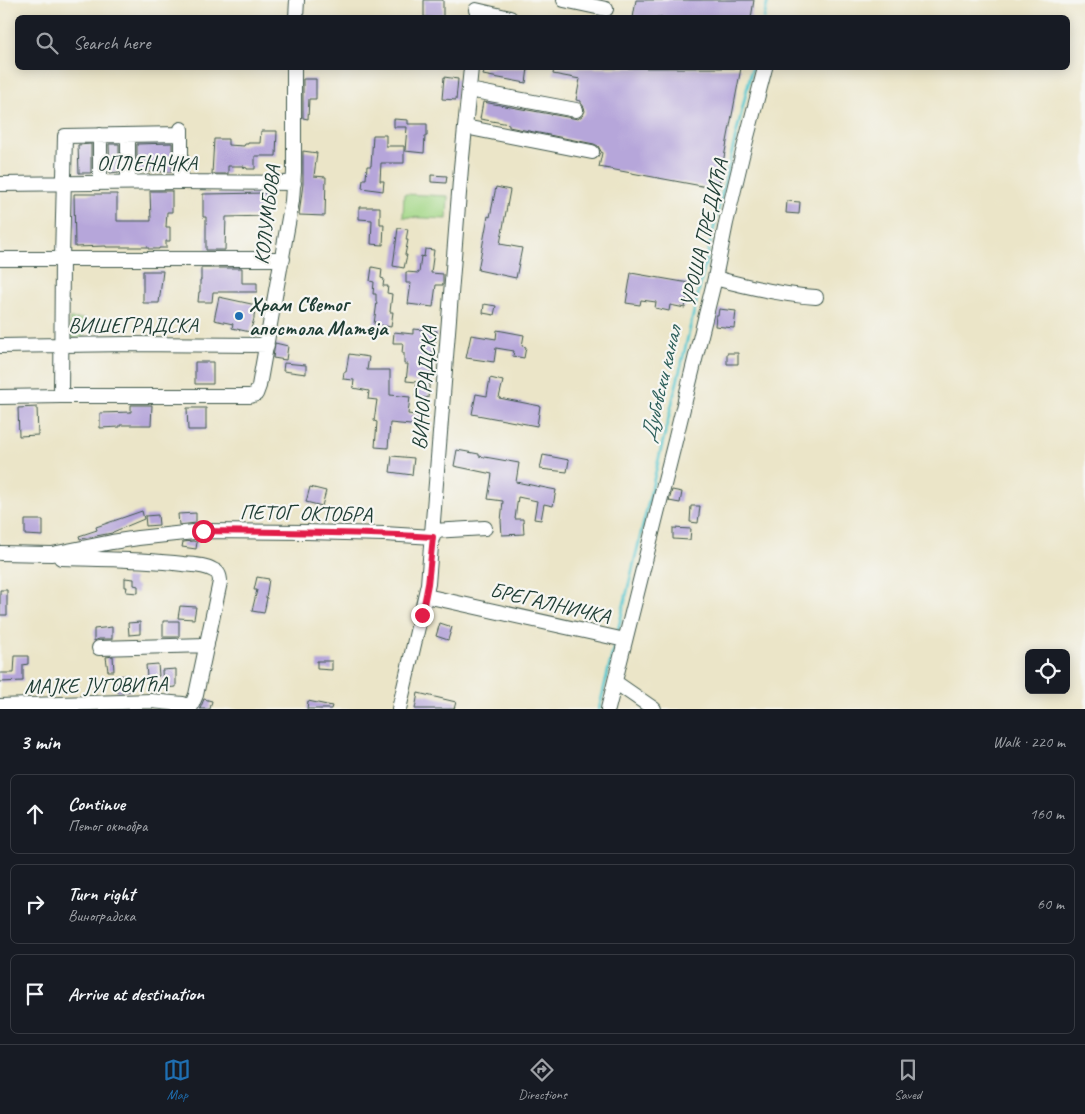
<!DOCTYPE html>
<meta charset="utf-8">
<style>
body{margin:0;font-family:Caveat,sans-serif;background:#242831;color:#f1f3f6}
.controls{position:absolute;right:15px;bottom:15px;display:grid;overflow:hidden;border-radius:8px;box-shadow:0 2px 12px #0003}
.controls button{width:45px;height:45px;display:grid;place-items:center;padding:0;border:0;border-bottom:1px solid #363941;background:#171b24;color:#f1f3f6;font:25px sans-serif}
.stop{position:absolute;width:15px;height:15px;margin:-11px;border:4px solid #e11d48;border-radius:50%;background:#fff}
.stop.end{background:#e11d48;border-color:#fff;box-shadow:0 1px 5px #0008}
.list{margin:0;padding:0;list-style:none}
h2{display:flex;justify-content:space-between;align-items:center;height:65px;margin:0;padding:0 20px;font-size:21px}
h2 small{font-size:16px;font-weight:400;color:#9ea1a6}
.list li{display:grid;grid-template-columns:32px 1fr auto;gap:15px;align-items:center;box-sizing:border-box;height:80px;margin:0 10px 10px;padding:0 10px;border:1px solid #363941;border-radius:8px}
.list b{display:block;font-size:19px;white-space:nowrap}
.list p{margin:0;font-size:16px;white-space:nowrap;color:#9ea1a6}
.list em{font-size:16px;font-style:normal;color:#9ea1a6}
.icon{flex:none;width:28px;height:28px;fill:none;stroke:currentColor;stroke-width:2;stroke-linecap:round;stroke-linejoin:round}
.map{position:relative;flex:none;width:1085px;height:709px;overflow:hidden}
.search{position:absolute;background:#171b24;box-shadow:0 2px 12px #0003;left:15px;right:15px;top:15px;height:55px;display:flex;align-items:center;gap:12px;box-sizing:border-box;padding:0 18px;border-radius:8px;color:#9ea1a6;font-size:19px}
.sheet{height:335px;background:#171b24}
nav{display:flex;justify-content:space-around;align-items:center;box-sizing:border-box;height:70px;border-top:1px solid #363941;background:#171b24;font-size:14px;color:#9ea1a6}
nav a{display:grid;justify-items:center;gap:2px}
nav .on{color:#1f6fb2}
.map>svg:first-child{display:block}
.green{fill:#a3d786;stroke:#618a5d}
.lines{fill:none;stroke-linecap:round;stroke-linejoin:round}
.stream{stroke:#5ac8cf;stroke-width:3}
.building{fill:#b6a6da}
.minor-casing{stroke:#3e564a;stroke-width:16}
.minor{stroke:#fff;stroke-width:14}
.route{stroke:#e11d48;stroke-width:6}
.poi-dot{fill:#1f6fb2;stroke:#f6f6f2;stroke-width:2}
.labels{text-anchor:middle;stroke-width:4.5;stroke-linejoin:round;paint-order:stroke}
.street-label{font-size:21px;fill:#1f3d34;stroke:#f6f6f2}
.poi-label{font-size:21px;font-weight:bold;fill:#1f3d34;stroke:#f6f6f2;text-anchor:start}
.water-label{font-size:22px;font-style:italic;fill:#2e605b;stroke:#f6f6f2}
</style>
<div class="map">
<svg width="1085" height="709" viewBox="0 0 1085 709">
<rect width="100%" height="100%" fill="#f6f6f2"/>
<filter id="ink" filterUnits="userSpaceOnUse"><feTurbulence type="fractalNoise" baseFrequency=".02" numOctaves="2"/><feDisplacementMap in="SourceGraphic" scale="10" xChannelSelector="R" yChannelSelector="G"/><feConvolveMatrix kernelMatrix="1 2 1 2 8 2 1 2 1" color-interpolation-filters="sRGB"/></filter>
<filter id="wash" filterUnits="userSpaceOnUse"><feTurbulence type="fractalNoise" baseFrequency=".0096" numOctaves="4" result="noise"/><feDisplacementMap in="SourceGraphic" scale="20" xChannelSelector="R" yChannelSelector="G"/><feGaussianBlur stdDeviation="1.12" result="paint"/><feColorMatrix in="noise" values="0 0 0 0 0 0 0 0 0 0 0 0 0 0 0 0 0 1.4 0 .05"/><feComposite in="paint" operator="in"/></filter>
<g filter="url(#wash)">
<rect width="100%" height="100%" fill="#ebe5c8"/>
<!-- green -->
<path class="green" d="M404,194L448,196L447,219L403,217Z
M70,319H85L84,338H69Z"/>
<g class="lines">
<!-- stream -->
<path class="stream" d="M764,18L768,0
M617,634L752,68
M599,709L615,642"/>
</g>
<g id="blocks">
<!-- building -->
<path class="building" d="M424,0H443V18L424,17Z
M636,0H754L751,18H633Z
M485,68H528L526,83L483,75Z
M554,68H741L718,189L599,167L602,153L598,146L594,144L509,127V124L480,119L483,102L578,119L583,115L585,111L584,107L581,103V101L576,100L580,79L553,74Z
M444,77L458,79L456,100L442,99Z
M303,79H316V99H309L308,119L303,118Z
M394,119L408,120V124H427V136H425L424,153L405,151L407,127H394Z
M261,131H277L276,156H255V169H247V168L243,167L244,166H228V174H212L214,139H228V145L244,146L245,144H248V143H260Z
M373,135H386V146H404V163H381L380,181H384L383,191L362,188L363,179H366L367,166H371Z
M172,143V172H137V144Z
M91,144V173H79L78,145Z
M109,144H119V172L110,173Z
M303,151L317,153L314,176L326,177L325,216L299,215L303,184Z
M431,175L447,176L446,183L431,182Z
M496,187L510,190L500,244L522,248L516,278L478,270L488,216L490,217Z
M150,191H172V212H167L166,227H170V241H166V248H159V249H148V247H106V246L75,247L74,194H117V221H151Z
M267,193V216L226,217L225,250H206V217H203V194Z
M787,201L800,202L799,214L786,213Z
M359,207H380V224H384L383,245L371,244L372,220L359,219Z
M398,228L408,229L406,240H408L405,255H407L404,268L393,266Z
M425,249L434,250L431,273L443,274V285H436L433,307L408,304L411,283H406V272L419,273L421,256L424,257Z
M372,267L382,269L381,278L384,279L383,286H388L387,293L392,294L390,312H393L391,327L374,324L377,302H376V294H373L374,282L370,281Z
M201,268H242V283H257V292H213L212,302H198L199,292H200V280H201Z
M143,271H163L159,303H143Z
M631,273L689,283L685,308L670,305L669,311L655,308L656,302L641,300L640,305L626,303Z
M219,297L256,305L254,316V319L250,332L232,328L233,324L214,320Z
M484,304L496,306L494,315L483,313Z
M719,309L736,311L734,328L715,326L716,315H718Z
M413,329L437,331L435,345L433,344L428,398L415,397L417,382L406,381L408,364H404V353H402L403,343H393L394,332L413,334Z
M497,330L524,335L522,346L526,347L524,358L513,356L514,351L496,348L494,362L466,358L471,335L496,339Z
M275,343L288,346L286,360L273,358Z
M727,353H738V364H727Z
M349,354L369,357L367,370H390V395L410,397L408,414L422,416L421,426L390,423L388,448L375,447L377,422L374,421L377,400L368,399L369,391L353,388L354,380L343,379L344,372H346Z
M195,362H213V384H195Z
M284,363L306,365V374L283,371Z
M490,378L503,381L499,398L540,406L537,426L472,414L476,394L487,396Z
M131,405H152L151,425H120V427L100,428V413L131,412Z
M37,407L38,435L19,436L18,408Z
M187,408H206V430H188Z
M457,450L479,454V456L519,463L516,482L556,490L553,506L544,504L541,520L534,519L537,501L518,497L515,519H523L524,534L502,535L501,521L503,501L488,499L492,474L454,466Z
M543,455L569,460L567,472L540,469Z
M392,456L414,458L412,475L390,472Z
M310,487L326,491L322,506L306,502Z
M672,490L682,492L680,503L669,501Z
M691,506H700L698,523L690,522Z
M142,511L144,519L113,532L112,533L80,539L79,536L97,530L96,527Z
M196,513V523L179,525L178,514Z
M158,515L159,525L146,526L145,516Z
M25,520H43V536L25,535Z
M673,528L691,529L690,540L673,539Z
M193,541L197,542L196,549L182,547L183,542Z
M257,577L269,579L266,598H267L264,613L252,611L257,590H254Z
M125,578L134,579V585L138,586V593L126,592L127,587H125Z
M0,590H7V615H0Z
M180,606L196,607L194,619L178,618Z
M163,621H179V637H163Z
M140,622V634L129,635L128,623Z
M440,623L452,627L448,640L436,636Z
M112,627V639H99L94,641V629Z
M15,656H28V664L23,665V681L0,682V673H14Z
M113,656L114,671H108L106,657Z
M317,661H332V670L317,669Z
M158,664L159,676L147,677L146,665Z
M176,669V687L163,688L162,670Z
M129,675L130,691L117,692L116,676Z
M418,693L456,702L454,709H415Z
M204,699L212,701L210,709H200Z
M308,701L332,706L331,709H307Z"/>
</g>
</g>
<g filter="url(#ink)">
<use href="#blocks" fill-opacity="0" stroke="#3e564a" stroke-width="1"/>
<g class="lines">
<defs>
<path id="minor" d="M564,0L606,9
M476,10L510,18
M296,18L297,0
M469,90L576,110
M465,127L592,152
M181,129V182
M100,135V183
M128,135V182
M0,184L181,182L294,183
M0,259H283
M715,278C748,287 782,295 816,297
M0,346L127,344L267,345
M61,396L62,258L65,136L181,134
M0,397L61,396H250L256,394L259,386L292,201L294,172V68
M433,531L485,528
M0,553L52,554L112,542L138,538L203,531L306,532L384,534L433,537
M61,558C101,559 143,559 183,564C193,565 205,565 213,570C219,572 220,577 220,582L196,695L190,709
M426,596L625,640
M99,648L207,645
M615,682L654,709
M0,706L151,701L183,704L188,706L190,709
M399,709L428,584L461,168L471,68
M608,709L675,441L715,278L726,223L742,156L765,68"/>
</defs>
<!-- minor casing -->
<use href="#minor" class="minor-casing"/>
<!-- minor -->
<use href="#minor" class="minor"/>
</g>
</g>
<g class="lines" filter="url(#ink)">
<!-- route -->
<path class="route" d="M203,531C279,532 356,532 433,537L428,584L422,615"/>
</g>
<!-- markers -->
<circle class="poi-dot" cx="239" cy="316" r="5"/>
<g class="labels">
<!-- street labels -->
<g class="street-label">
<text x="147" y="170">ОПЛЕНАЧКА</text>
<text transform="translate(267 215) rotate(-83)" y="7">КОЛУМБОВА</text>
<text transform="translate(704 233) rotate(-77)" y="7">УРОША ПРЕДИЋА</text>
<text x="133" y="332">ВИШЕГРАДСКА</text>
<text transform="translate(424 388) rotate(-85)" y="7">ВИНОГРАДСКА</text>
<text transform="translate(306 513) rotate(1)" y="7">ПЕТОГ ОКТОБРА</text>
<text transform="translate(550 603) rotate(13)" y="7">БРЕГАЛНИЧКА</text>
<text transform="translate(96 685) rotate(-1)" y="7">МАЈКЕ ЈУГОВИЋА</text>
</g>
<!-- poi labels -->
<g class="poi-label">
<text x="249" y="311">Храм Светог<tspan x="249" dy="24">апостола Матеја</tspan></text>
</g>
<!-- water labels -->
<g class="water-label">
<text transform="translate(660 384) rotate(-77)" y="8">Дубовски канал</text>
</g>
</g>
</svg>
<div class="controls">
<button><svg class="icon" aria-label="locate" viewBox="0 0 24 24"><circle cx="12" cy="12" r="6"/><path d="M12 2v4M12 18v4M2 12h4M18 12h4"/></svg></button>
</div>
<div class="stop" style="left:203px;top:531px"></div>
<div class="stop end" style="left:422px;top:615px"></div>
<div class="search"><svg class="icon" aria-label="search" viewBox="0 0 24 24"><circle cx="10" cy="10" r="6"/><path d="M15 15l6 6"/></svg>Search here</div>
</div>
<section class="sheet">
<h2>3 min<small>Walk · 220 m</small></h2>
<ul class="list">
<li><svg class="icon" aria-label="ahead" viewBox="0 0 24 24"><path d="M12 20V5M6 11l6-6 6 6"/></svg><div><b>Continue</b><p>Петог октобра</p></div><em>160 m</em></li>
<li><svg class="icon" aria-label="right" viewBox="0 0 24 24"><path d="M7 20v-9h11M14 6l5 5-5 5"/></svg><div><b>Turn right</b><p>Виноградска</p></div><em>60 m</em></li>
<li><svg class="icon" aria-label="arrive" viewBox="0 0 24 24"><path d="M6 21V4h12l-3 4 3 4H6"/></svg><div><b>Arrive at destination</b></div></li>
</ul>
</section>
<nav>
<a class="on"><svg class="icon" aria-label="map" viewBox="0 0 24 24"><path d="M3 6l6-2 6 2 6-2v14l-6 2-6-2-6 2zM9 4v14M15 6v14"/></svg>Map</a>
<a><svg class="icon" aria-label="directions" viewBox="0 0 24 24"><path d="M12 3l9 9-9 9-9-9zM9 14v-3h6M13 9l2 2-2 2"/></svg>Directions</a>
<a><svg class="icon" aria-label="saved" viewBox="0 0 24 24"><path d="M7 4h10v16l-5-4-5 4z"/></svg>Saved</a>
</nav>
